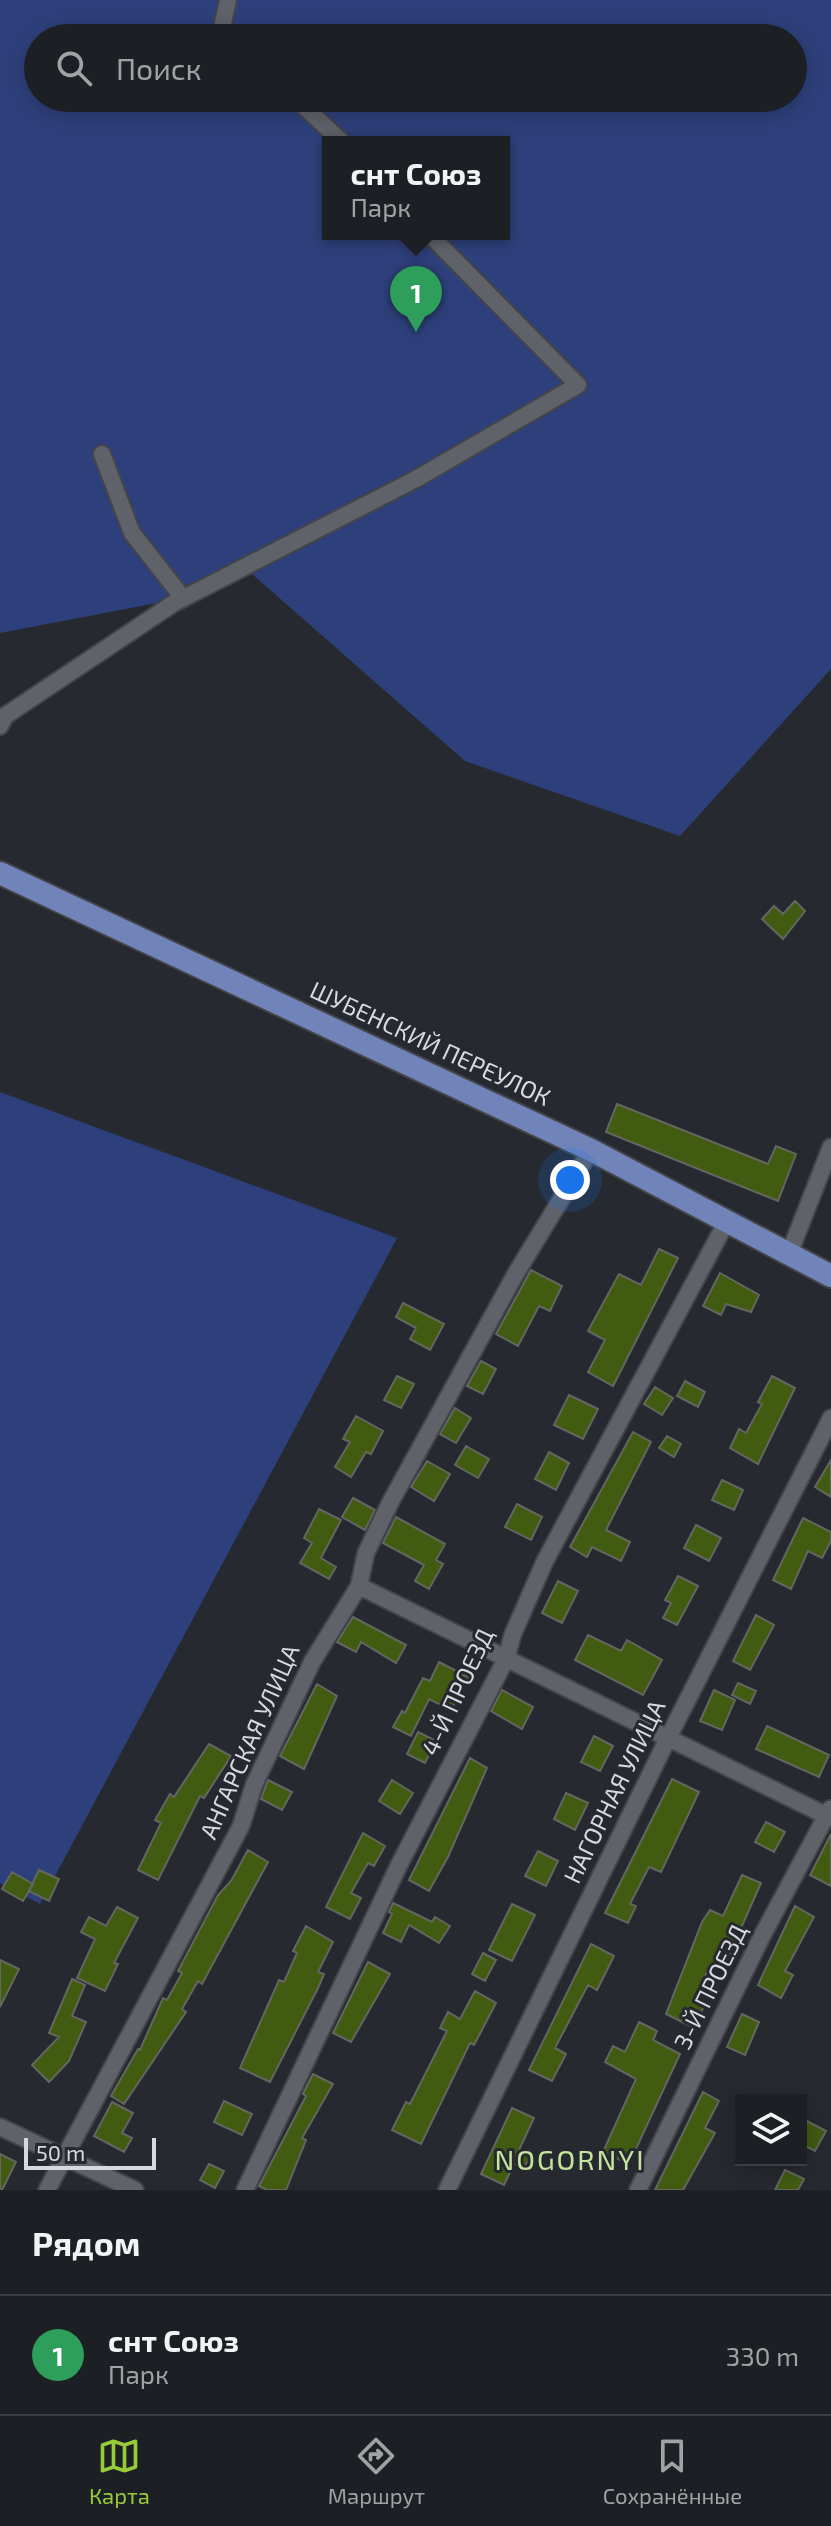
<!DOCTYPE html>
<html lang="ru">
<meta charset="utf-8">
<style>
body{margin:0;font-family:"Exo 2",sans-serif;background:#25272b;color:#f1f3f6}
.controls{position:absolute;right:24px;bottom:24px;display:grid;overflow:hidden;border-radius:0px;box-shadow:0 4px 20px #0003}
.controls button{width:72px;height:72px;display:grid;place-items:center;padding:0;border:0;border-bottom:2px solid #3a3d41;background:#1c1f23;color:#f1f3f6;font:40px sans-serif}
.scale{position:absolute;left:24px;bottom:20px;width:132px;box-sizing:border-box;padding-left:8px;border:4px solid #d7d9dd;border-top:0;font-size:22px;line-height:28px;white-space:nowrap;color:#d7d9dd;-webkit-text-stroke:6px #26292f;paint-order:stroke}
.you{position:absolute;left:570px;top:1180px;width:28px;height:28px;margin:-20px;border:6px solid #fff;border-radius:50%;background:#1a73e8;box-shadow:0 0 0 12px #1a73e833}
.badge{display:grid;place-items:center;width:52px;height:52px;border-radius:50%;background:#97cb38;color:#fff;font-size:26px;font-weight:700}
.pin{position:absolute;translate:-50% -66px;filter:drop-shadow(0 2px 4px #0008)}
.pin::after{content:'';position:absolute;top:42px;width:28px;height:24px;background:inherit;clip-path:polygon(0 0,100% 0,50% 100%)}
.popup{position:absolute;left:322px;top:136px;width:188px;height:104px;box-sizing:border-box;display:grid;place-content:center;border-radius:0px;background:#1c1f23;filter:drop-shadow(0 2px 6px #0005);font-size:26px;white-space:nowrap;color:#a0a2a6}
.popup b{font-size:30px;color:#f1f3f6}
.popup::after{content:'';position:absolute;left:50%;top:100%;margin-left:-16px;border:16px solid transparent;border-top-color:#1c1f23}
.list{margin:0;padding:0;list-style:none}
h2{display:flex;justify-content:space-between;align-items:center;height:104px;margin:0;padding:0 32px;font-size:34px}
h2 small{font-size:26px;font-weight:400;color:#a0a2a6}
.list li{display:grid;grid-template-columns:52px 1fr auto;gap:24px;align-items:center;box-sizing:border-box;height:120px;padding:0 32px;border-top:2px solid #3a3d41}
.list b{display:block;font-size:30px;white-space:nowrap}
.list p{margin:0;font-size:26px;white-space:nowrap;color:#a0a2a6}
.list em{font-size:26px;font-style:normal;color:#a0a2a6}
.icon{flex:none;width:44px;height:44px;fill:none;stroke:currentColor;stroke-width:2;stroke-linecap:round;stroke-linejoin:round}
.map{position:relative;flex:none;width:831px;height:2190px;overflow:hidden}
.search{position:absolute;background:#1c1f23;box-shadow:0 4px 20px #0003;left:24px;right:24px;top:24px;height:88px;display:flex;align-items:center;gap:20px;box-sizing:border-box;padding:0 28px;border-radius:44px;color:#a0a2a6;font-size:30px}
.sheet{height:224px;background:#1c1f23}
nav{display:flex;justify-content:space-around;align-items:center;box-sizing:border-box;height:112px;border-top:2px solid #3a3d41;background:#1c1f23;font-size:22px;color:#a0a2a6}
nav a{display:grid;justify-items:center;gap:4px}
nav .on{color:#97cb38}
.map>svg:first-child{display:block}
.green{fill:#2e407b;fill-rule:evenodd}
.building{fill:#415b10;stroke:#636760;stroke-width:2}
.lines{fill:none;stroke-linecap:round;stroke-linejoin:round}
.minor-casing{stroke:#43454a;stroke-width:20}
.primary-casing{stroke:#43454a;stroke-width:26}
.minor{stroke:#5f6269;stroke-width:16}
.primary{stroke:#7184b9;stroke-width:22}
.labels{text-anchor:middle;stroke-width:6;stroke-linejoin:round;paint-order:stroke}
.street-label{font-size:24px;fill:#d7d9dd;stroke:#26292f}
.quarter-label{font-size:28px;letter-spacing:2px;fill:#c5e49c;stroke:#26292f}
</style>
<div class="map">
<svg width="831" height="2190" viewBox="0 0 831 2190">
<rect width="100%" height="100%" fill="#26292f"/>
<!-- green -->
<path class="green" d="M0,0H831V669L680,836L465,761L244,567L183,598L0,633ZM38,38H793V98H38ZM328,142H504V234H328Z
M0,1092L397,1238L40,1904L0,1883Z"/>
<!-- building -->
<path class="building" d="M795,901L805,911L783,939L762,919L774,906L783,914Z
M617,1104L768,1164L776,1146L796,1154L778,1201L606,1132Z
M659,1249L678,1258L613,1386L588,1372L605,1340L588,1331L619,1274L641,1285Z
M531,1270L562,1286L550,1311L539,1306L518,1346L496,1334Z
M720,1273L759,1295L751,1312L726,1304L721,1315L703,1306Z
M403,1303L444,1324L430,1350L410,1339L416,1328L396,1317Z
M481,1361L496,1369L483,1394L467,1386Z
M397,1376L414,1384L401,1408L384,1400Z
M772,1376L795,1388L758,1464L730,1448L739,1429L746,1433L762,1404L758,1402Z
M685,1381L705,1392L698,1407L677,1396Z
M655,1387L673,1398L662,1415L644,1404Z
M569,1395L598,1409L583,1439L554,1425Z
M455,1408L471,1418L456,1443L440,1434Z
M356,1416L383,1431L371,1454L366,1452L351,1477L335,1467L350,1442L343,1439Z
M633,1432L651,1442L606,1530L630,1542L621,1561L592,1547L587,1557L570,1547Z
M667,1436L681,1444L674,1457L659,1448Z
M466,1446L489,1459L478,1478L455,1465Z
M549,1452L569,1463L556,1490L535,1479Z
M831,1460V1497L815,1487Z
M427,1461L450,1474L434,1501L411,1487Z
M722,1480L743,1490L734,1510L712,1500Z
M353,1498L375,1510L365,1530L342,1517Z
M517,1504L542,1517L531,1540L505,1527Z
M319,1509L341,1520L321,1558L336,1567L329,1579L300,1563L312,1543L304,1538Z
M396,1517L445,1544L436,1560L443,1564L429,1589L415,1581L424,1565L383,1543Z
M803,1518L831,1532V1541L822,1558L808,1551L791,1589L773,1580Z
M696,1525L721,1538L709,1561L684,1548Z
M678,1576L698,1586L677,1625L663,1618L671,1603L665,1600Z
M558,1581L578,1591L562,1623L542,1613Z
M756,1615L774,1625L750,1670L733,1661Z
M353,1617L406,1645L396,1663L361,1642L356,1652L337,1642Z
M588,1635L621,1651L627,1640L662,1660L643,1695L575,1660Z
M439,1662L468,1677L451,1710L429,1699L411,1736L393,1727L402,1711L405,1713L423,1678L430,1681Z
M738,1683L756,1691L750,1704L732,1695Z
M317,1684L337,1696L304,1769L280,1756Z
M502,1690L533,1707L522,1729L491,1711Z
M714,1690L735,1700L722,1730L700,1721Z
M767,1726L829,1755L819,1777L756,1749Z
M418,1732L436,1741L425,1763L407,1754Z
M594,1736L613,1746L600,1771L581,1762Z
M209,1744L231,1756L204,1798L200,1796L158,1880L138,1870L161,1823L155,1820L170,1794L174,1797Z
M470,1758L487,1768L448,1857L429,1891L409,1880Z
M672,1779L699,1792L661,1872L649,1867L630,1904L636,1906L628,1923L605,1913Z
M268,1780L292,1792L282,1810L261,1799Z
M392,1780L413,1793L400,1814L379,1801Z
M566,1793L588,1803L575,1830L554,1819Z
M766,1822L785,1832L774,1852L755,1842Z
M363,1833L385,1846L374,1866L368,1863L351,1893L361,1898L350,1919L326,1907Z
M831,1834V1886L810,1875Z
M248,1850L268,1862L202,1984L198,1981L182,2009L186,2012L124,2104L111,2096L138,2049L140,2050L163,1998L167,2000L182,1973L178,1971L218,1895L231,1881Z
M538,1851L558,1861L546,1886L525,1876Z
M39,1870L59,1879L49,1901L29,1891Z
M12,1872L33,1884L23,1901L2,1889Z
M742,1875L761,1883L722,1971L710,1965L695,1999L705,2004L694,2028L666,2014L702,1922L710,1910L723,1916Z
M393,1903L432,1922L435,1917L450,1926L439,1943L409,1925L401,1942L383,1933L392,1914L389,1912Z
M512,1904L535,1915L512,1961L489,1950Z
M795,1906L814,1917L785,1971L793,1975L781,1998L758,1985Z
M117,1907L138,1918L114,1963L118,1964L105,1991L77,1978L95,1939L81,1932L89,1917L106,1926Z
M306,1926L333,1942L318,1972L324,1974L318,1988L270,2082L240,2068L279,1980L284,1982L297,1953L293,1951Z
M591,1944L614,1956L597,1990L588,1985L555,2048L566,2054L552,2081L529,2070Z
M483,1953L496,1960L485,1981L472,1974Z
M0,1960L19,1969L0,2007Z
M368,1962L390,1974L351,2042L333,2033Z
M72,1979L85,1985L72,2016L86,2022L69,2061L49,2082L32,2065L59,2037L49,2033Z
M475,1991L496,2003L474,2045L470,2043L421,2144L392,2130L406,2102L410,2104L447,2031L440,2028L448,2012L460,2019Z
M742,2014L759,2022L745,2055L727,2047Z
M639,2022L657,2031L653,2040L680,2054L629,2164L603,2152L636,2079L605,2062L613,2046L625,2052Z
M313,2074L333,2084L302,2138L306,2140L286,2190H267L259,2186L306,2096L303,2094Z
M703,2092L719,2101L705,2128L715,2133L683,2190H655Z
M224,2101L252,2114L242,2135L214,2122Z
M112,2102L133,2113L122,2133L132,2138L124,2152L94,2136Z
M512,2108L534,2118L519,2150L531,2156L523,2169L514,2164L504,2185L481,2174Z
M801,2118L826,2131L815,2151L801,2144Z
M0,2154L16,2162L2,2190H0Z
M209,2164L224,2171L215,2188L200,2180Z
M785,2170L804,2179L798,2190H775Z"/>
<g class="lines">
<defs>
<path id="minor" d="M226,38L223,23L228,0
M295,98L342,142
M102,454L132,533L183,598
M0,726L5,716L174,603L416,479L578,385L429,234
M789,1254L831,1147
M359,1586L831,1818
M0,2127L135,2190
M47,2190L241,1826L254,1785L312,1662L359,1586L366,1553L390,1503L515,1275L591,1150
M245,2190L400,1863L506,1659L513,1634L545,1561L727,1221
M447,2190L669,1736L831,1418
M638,2190L762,1936L830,1809"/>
<path id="primary" d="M0,873L591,1150L831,1276"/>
</defs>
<!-- minor casing -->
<use href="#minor" class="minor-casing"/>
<!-- primary casing -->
<use href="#primary" class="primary-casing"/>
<!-- minor -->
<use href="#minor" class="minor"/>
<!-- primary -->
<use href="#primary" class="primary"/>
</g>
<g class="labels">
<!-- street labels -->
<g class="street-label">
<text transform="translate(430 1044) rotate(25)" y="8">ШУБЕНСКИЙ ПЕРЕУЛОК</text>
<text transform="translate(458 1692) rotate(-65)" y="8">4-Й ПРОЕЗД</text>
<text transform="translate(250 1742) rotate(-66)" y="8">АНГАРСКАЯ УЛИЦА</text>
<text transform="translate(615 1792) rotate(-64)" y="8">НАГОРНАЯ УЛИЦА</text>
<text transform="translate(711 1987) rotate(-64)" y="8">3-Й ПРОЕЗД</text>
</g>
<!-- quarter labels -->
<g class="quarter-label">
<text x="570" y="2170">NOGORNYI</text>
</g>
</g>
</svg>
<div class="controls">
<button><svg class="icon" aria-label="layers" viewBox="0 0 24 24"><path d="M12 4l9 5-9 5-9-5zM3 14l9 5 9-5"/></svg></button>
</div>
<div class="scale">50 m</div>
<div class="you"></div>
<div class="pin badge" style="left:416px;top:332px;background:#2e9e5b">1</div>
<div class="popup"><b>снт Союз</b>Парк</div>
<div class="search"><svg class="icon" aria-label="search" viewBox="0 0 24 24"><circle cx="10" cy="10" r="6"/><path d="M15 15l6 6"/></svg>Поиск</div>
</div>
<section class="sheet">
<h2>Рядом<small></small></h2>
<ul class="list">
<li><span class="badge" style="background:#2e9e5b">1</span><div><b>снт Союз</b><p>Парк</p></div><em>330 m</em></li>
</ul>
</section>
<nav>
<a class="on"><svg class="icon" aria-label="map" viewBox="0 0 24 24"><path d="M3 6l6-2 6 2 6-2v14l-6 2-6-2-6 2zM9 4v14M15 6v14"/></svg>Карта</a>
<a><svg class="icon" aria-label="directions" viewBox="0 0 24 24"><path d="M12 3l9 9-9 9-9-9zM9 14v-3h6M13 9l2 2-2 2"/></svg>Маршрут</a>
<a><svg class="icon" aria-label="saved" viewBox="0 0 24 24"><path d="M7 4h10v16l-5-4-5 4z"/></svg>Сохранённые</a>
</nav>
